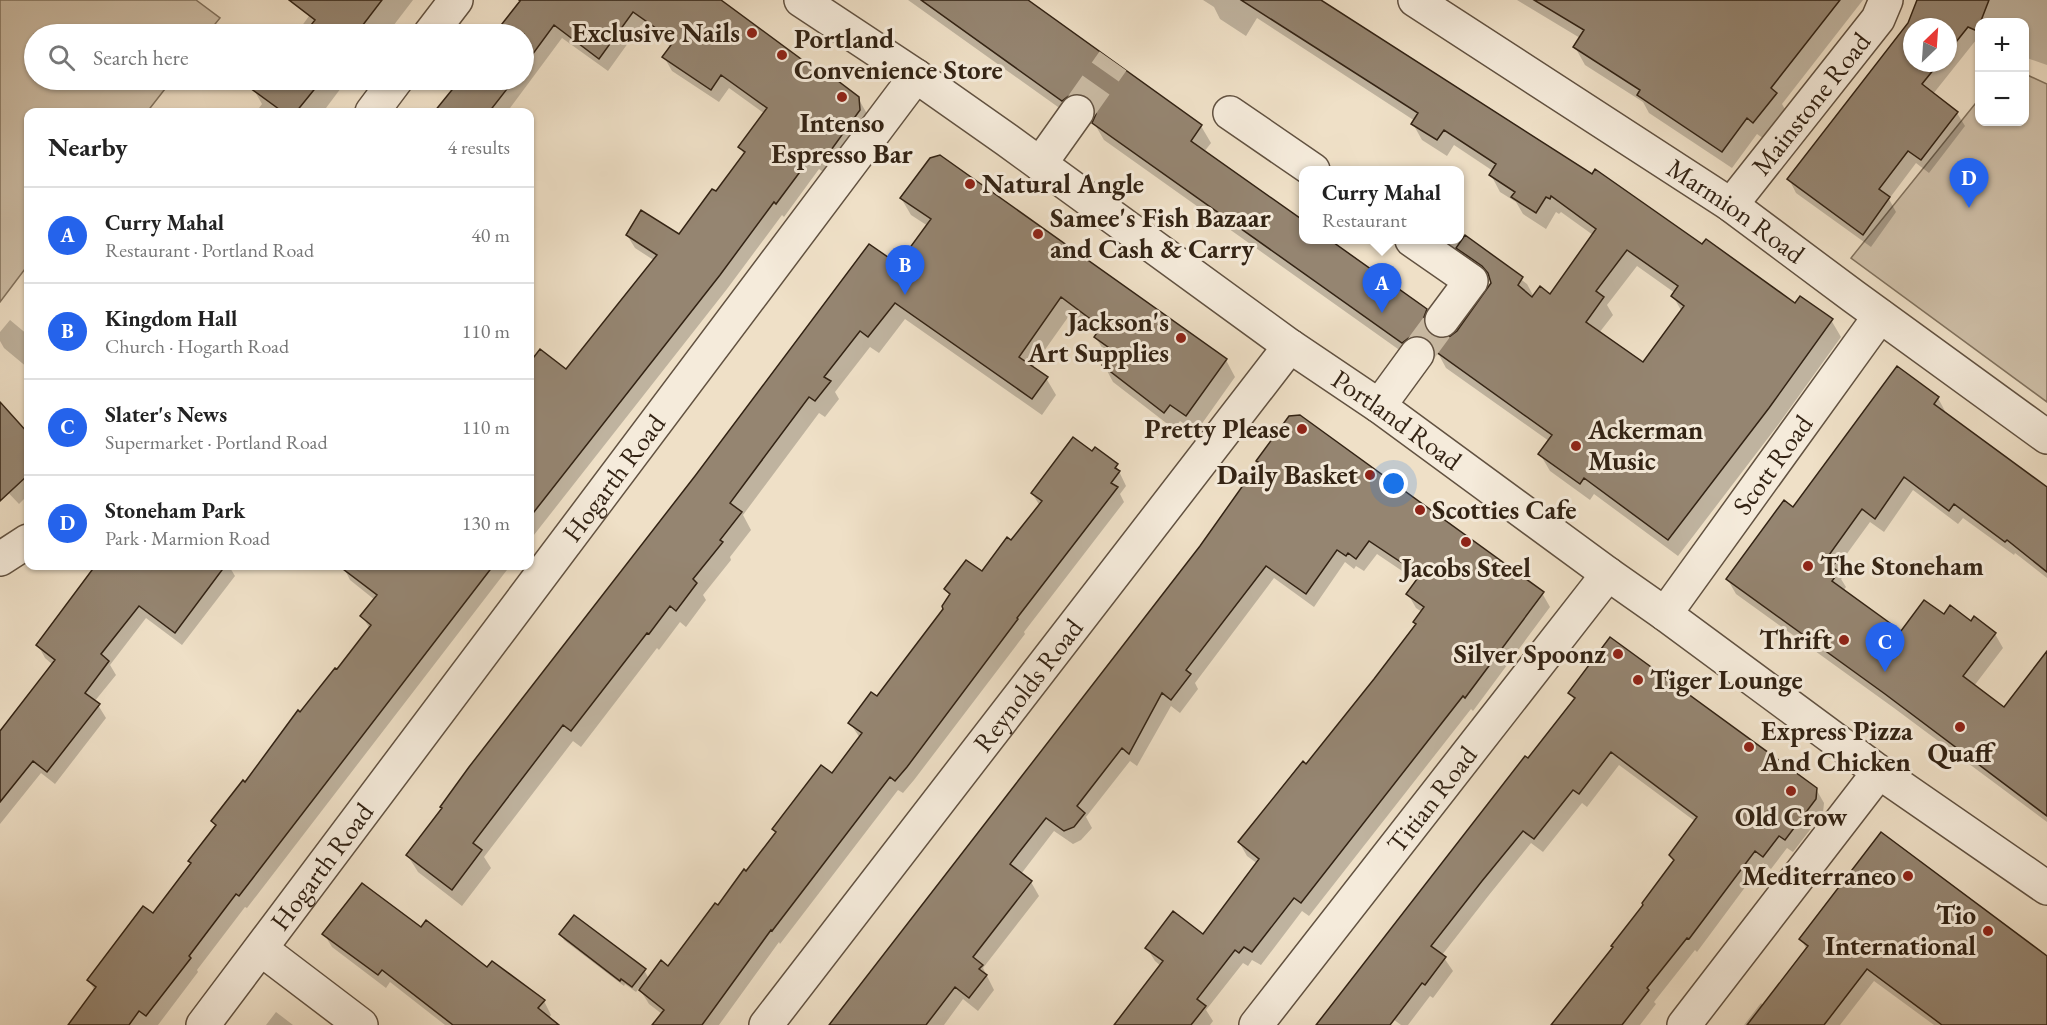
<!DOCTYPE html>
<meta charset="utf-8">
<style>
body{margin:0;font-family:"EB Garamond",serif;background:#f2f2f2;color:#222}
.controls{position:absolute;right:18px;top:18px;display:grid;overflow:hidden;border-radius:12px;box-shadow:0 2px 4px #0004}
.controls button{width:54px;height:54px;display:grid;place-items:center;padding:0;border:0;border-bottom:2px solid #e0e0e0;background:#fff;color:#222;font:30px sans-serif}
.compass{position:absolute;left:1903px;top:18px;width:54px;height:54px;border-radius:50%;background:#fff;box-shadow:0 2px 4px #0004;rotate:25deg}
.you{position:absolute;left:1394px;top:484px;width:21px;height:21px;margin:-15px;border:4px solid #fff;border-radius:50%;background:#1a73e8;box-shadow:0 0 0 9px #1a73e833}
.badge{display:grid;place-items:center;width:39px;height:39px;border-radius:50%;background:#2563eb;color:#fff;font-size:20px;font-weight:700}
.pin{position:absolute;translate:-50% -50px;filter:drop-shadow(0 2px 3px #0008)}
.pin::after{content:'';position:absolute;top:32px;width:21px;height:18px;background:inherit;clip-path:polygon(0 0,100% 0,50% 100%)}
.popup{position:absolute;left:1299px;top:166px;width:165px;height:78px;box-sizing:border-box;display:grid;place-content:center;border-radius:12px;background:#fff;filter:drop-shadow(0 2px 4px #0005);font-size:20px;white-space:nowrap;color:#767676}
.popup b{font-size:22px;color:#222}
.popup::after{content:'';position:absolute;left:50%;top:100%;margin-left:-12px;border:12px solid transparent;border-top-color:#fff}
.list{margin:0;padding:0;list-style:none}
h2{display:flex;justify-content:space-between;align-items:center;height:78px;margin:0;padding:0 24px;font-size:26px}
h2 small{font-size:20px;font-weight:400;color:#767676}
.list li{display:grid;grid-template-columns:39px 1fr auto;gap:18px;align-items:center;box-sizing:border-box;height:96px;padding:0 24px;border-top:2px solid #e0e0e0}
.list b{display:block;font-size:22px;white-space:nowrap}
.list p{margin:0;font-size:20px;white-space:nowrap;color:#767676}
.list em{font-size:20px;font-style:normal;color:#767676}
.icon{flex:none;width:33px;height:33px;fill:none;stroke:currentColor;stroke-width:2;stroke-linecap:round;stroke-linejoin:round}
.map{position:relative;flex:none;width:2047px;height:1025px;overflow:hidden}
.search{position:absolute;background:#fff;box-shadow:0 2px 4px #0004;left:24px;top:24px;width:510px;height:66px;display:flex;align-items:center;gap:15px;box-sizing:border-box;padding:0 21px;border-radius:33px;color:#767676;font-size:22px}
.panel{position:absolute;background:#fff;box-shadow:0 2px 4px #0004;left:24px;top:108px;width:510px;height:462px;border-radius:12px}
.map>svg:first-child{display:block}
.green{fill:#cfc0a9;stroke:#81725e;stroke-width:1.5}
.shadow{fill:#0003;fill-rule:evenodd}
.building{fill:#958571;stroke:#332314;stroke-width:1.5;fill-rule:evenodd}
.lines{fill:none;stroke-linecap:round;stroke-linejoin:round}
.minor-tunnel{stroke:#c9baa3;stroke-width:33;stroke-dasharray:33 16;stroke-linecap:butt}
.minor-casing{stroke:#625241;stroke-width:36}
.minor{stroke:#f5ebdb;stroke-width:33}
.poi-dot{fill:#8f2418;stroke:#f5ebdb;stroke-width:2}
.labels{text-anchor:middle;stroke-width:6;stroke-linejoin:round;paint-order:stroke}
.poi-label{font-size:27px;font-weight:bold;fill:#332314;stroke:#f5ebdb;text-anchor:end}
.street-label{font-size:27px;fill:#332314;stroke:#f5ebdb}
</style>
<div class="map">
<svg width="2047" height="1025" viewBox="0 0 2047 1025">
<rect width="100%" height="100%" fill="#efe0c7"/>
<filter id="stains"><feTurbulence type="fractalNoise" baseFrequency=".00333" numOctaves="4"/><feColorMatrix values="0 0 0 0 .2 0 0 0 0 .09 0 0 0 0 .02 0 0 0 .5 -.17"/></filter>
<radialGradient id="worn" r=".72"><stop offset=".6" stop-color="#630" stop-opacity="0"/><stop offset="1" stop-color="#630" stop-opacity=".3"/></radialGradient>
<!-- green -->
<path class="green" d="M0,0H196L220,18L207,34H34V80H172L147,112H28V265L0,302Z
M2025,74L2047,84V402L1851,258L1979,99L1980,122H2024Z"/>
<!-- shadow -->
<path class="shadow" d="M317,0H413L387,34H296L309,16L307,13Z
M524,0H717L830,82L858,98L866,112L867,124L829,176L819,169L784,217L782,215L727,289L530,540V418L545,398L530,387V364L540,351L566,371L655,261L635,248L627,235L680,236L716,193L744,155L740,147L765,114L729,88L719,102L672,71L664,57L671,47L641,25L608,71L562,38L507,112H437L462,80H524V34H497Z
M908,0H1025L1201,126L1211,143L1204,152L1304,223V240H1327L1426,310L1435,327L1433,337L1439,340L1449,339L1458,333L1493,282L1429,240H1460V233L1527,284L1534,297L1550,296L1593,235L1561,212L1559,214L1556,212L1546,229L1523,214L1516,202L1500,192L1491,175L1493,171L1454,145L1447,156L1422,140L1413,124L1415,121L1257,18L1246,36L1220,19L1214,7L1203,0H1317L1795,305L1831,320L1841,337L1778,425L1678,556L1594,494L1590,500L1550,471L1540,454L1549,441L1446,368L1439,355L1430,352L1412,359L1104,140L1094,123L1097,112L1090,110L1072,117ZM1637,266L1675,293L1673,296L1682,312L1644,364L1599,333L1613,315L1607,305Z
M1517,0H1863L1782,104L1786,111L1764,139L1757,134L1732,168L1649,113L1643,102L1585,65L1575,47L1580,38Z
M1919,0H2047V65L2024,57V22H1980V41L1976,40L1933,94L1957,113L1965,126L1929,173L1916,163L1889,199L1896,212L1871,247L1796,193L1789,179L1910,24ZM1912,27H1948V63H1912Z
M262,80H347L323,112H256L262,104L254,90Z
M901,198L1226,360L1235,377L1196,432L1180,421L1174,429L1113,382L1104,365L1109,357L1106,354L1096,338L1098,334L1071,313L1032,368L1046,378L1056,395L1042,415L905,319L879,353L870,347L835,392L839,399L825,417L819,413L743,515L751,530L730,557L731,560L703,595L706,600L686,627L680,622L659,650L657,648L581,747L573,741L484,857L491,868L462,906L418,872L408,856L898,266L928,226L911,215Z
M10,320L28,335V368L4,348L0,341V332Z
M1938,398L1946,413L1945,414L2047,489V578L2015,553L2014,555L1963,518L1958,524L1913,490L1884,532L1870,522L1838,566L1844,576L1841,579L1846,587L1843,591L1901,633L1945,616L1972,623L1995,634L2003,648L1974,686L2004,709L2047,676V822L1894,708L1736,594L1728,580L1794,509Z
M0,404L28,435V495L19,504L0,484Z
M1092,453L1116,465L1126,486L1120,494L1124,502L1024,632L1025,634L914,780L903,793L898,790L780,944L779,942L719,1025H655L662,1014L649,1004L639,988L636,992L625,984L624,986L564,940L561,934L644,970L649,979L668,968L747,873L776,833L773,829L833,775L860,738L850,723L877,699L944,610L950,597L946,589L982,573L1012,542L1040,506L1032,493Z
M1245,485L1542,593L1550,607L1473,711L1471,709L1309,916L1302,911L1261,965L1252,960L1248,966L1243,963L1206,1010L1213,1021L1210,1025H1114L1161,966L1155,961L1147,948L1204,936L1258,864L1247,856L1239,842L1307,766L1417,626L1422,612L1416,608L1408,594L1417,581L1377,554L1364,571L1356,566L1354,569L1345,562L1314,607L1274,578L1195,683L1198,689L1180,713L1171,706L1137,766L1130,761L1086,817L1092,828L1081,840L1073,844L1054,831L1021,874L1031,882L1039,896L983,968L994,990L978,1011L963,999L944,1025H849Z
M96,566H229L235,576L182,645L146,618L110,665L116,675L94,702L98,705L106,718L55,784L41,773L0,824V733L53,665L45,658L38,645Z
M343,566H383L400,579L410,566H510L247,908L245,907L197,970L198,972L158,1025H70L95,991L89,981L153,915L192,865L190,861L216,827L212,821L246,784L370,629L362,616L375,600L350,580Z
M1570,693L1816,789L1824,803L1823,813L1793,852L1787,848L1771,869L1763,863L1697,952L1695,950L1654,1002L1656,1004L1640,1025H1553L1614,948L1674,862L1670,855L1696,822L1619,765L1587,807L1582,803L1543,852L1531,843L1489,895L1442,955L1453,971L1433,998L1430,996L1408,1025H1401L1393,1019L1389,1025H1318L1574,700Z
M421,929L544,1001L551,1015L549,1018L557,1025H445L390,982L386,988L332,947L324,934Z
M1801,939L2047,957V1025H1934L1874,981L1840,1025H1744L1761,1003L1764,1006L1807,950Z
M276,1012L293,1025H266Z"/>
<!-- building -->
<path class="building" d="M289,0H382L356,34H304L315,20Z
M519,0H721L831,81H838L859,97L860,110L821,164L811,157L776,204L774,202L720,275L530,517V362L540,349L566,369L657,255L626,235L641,210L679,234L712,189L716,191L745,152L738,147L767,108L721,75L711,90L662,57L674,41L633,12L599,59L554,25L524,66V34H494L520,1Z
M921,0H1028L1202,125L1191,141L1304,221V240H1330L1427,309L1424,317L1425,327L1430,335L1439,338L1449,337L1457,331L1491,283L1488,273L1482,266L1456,248L1465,235L1523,277L1518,285L1532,297L1540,286L1550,294L1596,229L1551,196L1550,199L1546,197L1536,213L1511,197L1515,192L1489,175L1496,164L1444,130L1437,140L1411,124L1418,113L1241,0H1321L1592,174L1595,169L1702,244L1706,239L1795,303L1800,296L1833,319L1769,408L1668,540L1584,478L1580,484L1538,454L1552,435L1435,351L1434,346L1428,339L1420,335L1410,337L1402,343L1092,123L1096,114L1094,105L1087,96L1079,93L1070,95L1062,101ZM1627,250L1678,286L1671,296L1684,306L1643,362L1586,322L1604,297L1596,291Z
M1534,0H1840L1771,88L1777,93L1753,123L1747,118L1722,152L1637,95L1640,90L1573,47L1584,30Z
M1917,0H1989L1977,31L1968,27L1948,52V27H1912V63H1939L1922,84L1958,112L1921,160L1908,151L1879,189L1890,197L1863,235L1787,179L1908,23Z
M239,80H322L296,112H283Z
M460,80H514L489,112H434Z
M940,155L1227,359L1186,416L1170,405L1164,413L1102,365L1112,350L1094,337L1101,327L1061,297L1019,357L1048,377L1032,399L895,303L868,337L860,331L824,377L831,381L815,401L809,397L730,503L742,512L720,540L723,542L693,579L697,583L676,611L670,606L649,634L647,633L571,731L563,725L473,843L482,850L452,890L406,855L442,808L440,807L469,767L695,476L869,244L898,264L931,219L900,198L930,158Z
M1897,366L1939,397L1934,404L2047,487V572L2007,540L2005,542L1954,504L1949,511L1904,477L1875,519L1862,509L1829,555L1837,561L1832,567L1839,572L1832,581L1901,631L1924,600L1944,614L1950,605L1971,621L1974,616L1996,633L1963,676L2004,707L2047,651V816L1885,694L1726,579L1784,500L1793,507Z
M0,402L28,433V475L0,501Z
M1300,415L1544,592L1465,698L1463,696L1301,903L1294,898L1252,952L1244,947L1239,953L1235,950L1197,999L1206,1006L1191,1025H1114L1163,961L1145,948L1173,911L1203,934L1259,859L1238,842L1303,761L1306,764L1374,679L1416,624L1413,622L1424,607L1406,594L1420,575L1369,541L1356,559L1348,553L1346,556L1337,550L1306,594L1266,566L1186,670L1191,674L1171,700L1162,693L1129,754L1122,748L1077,806L1085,813L1074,827L1064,831L1046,818L1010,864L1032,881L973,957L983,965L979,969L987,975L969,998L955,987L926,1025H829L1200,546L1244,484L1242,483L1258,462L1256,461L1289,416Z
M1073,437L1092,451L1095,447L1118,464L1115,468L1120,471L1111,483L1118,487L1017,618L1018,619L907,767L895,781L890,777L772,931L771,930L702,1025H652L664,1010L639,990L661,960L668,966L715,903L718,905L744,869L746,871L776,832L772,829L821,765L832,773L862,733L848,723L871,692L877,696L943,609L942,606L950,594L944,589L966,560L982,571L1007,537L1011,540L1042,501L1031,493Z
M95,566H225L175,633L139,606L101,654L109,661L85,693L100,704L47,772L33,761L0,802V731L55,660L36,645Z
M339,566H493L239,896L236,894L189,956L191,958L146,1016L139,1011L129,1025H68L96,987L87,980L143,906L153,913L191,863L188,861L216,825L211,821L243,780L245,782L298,710L300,712L335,668L337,669L371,625L360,616L377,595Z
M1610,637L1817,788L1816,799L1785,840L1779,836L1763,857L1755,851L1689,939L1687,938L1647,988L1649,990L1622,1025H1551L1613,947L1611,946L1643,905L1642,903L1674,860L1669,855L1697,817L1611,752L1579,794L1573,790L1534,839L1523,831L1482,881L1431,946L1446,957L1425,985L1422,983L1390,1025H1316L1525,756L1528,758L1575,698L1568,693Z
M1881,832L2047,956V1025H1942L1867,969L1824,1025H1747L1808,946L1799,939Z
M362,883L421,927L426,920L487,967L492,961L545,1000L538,1008L559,1025H453L382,970L378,975L322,934Z
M574,915L646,969L632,987L621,979L620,981L559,934Z"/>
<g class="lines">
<!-- minor-tunnel -->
<path class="minor-tunnel" d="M1077,112L1113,61
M1417,354L1442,320"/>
<defs>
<g id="minor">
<path id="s1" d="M801,0L916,76L1007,140L1290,346L1379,406L1608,574L1665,614L1879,772L2047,888"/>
<path id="s2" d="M1415,0L1731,205L1853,296L2047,437"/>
<path d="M430,34L456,0"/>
<path d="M372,112L396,80"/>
<path d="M1230,113L1313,170"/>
<path d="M1040,164L1077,112"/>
<path id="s3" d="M1731,205L1878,19L1886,0"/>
<path d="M1412,240L1471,281L1442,320"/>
<path d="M1379,406L1417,354"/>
<path d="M0,559L28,541"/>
<path id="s4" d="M1665,614L1880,316"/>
<path d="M261,949L361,1025"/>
<path id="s5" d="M203,1025L916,76"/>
<path id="s6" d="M766,1025L1290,346"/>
<path id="s7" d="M1256,1025L1608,574"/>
<path d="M1684,1025L1879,772"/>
</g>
</defs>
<!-- minor casing -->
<use href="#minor" class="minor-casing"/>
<!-- minor -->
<use href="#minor" class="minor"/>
</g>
<!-- markers -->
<g class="poi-dot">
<circle cx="752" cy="33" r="6"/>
<circle cx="782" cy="55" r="6"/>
<circle cx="842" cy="97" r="6"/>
<circle cx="970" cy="184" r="6"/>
<circle cx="1038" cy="234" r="6"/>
<circle cx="1181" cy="338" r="6"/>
<circle cx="1302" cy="429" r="6"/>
<circle cx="1576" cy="446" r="6"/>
<circle cx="1370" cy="475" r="6"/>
<circle cx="1420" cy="510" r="6"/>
<circle cx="1466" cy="542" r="6"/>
<circle cx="1808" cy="566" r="6"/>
<circle cx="1844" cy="640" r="6"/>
<circle cx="1618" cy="654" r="6"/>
<circle cx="1638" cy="680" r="6"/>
<circle cx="1960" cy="727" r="6"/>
<circle cx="1749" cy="747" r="6"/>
<circle cx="1791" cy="791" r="6"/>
<circle cx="1908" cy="876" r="6"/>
<circle cx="1988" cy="931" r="6"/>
</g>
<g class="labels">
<!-- poi labels -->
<g class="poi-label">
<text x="740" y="42">Exclusive Nails</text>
<text x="794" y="48" text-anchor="start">Portland<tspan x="794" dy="31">Convenience Store</tspan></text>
<text x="842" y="132" text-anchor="middle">Intenso<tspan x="842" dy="31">Espresso Bar</tspan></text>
<text x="982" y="193" text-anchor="start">Natural Angle</text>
<text x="1050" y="227" text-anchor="start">Samee's Fish Bazaar<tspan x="1050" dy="31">and Cash &amp; Carry</tspan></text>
<text x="1169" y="331">Jackson's<tspan x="1169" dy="31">Art Supplies</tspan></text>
<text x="1290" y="438">Pretty Please</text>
<text x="1588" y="439" text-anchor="start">Ackerman<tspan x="1588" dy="31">Music</tspan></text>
<text x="1358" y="484">Daily Basket</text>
<text x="1432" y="519" text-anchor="start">Scotties Cafe</text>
<text x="1820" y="575" text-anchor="start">The Stoneham</text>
<text x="1466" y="577" text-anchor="middle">Jacobs Steel</text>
<text x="1832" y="649">Thrift</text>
<text x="1606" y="663">Silver Spoonz</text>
<text x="1650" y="689" text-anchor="start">Tiger Lounge</text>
<text x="1761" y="740" text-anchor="start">Express Pizza<tspan x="1761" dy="31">And Chicken</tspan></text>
<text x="1960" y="762" text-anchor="middle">Quaff</text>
<text x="1791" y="826" text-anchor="middle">Old Crow</text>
<text x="1896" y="885">Mediterraneo</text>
<text x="1976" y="924">Tio<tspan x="1976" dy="31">International</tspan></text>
</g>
<!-- street labels -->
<g class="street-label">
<text dy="9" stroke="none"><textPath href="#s3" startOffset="129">Mainstone Road</textPath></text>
<text dy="9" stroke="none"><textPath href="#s2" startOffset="384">Marmion Road</textPath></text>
<text dy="9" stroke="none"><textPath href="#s1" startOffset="729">Portland Road</textPath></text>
<text dy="9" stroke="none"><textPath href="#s4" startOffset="184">Scott Road</textPath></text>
<text dy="9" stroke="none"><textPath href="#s5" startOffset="684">Hogarth Road</textPath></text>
<text dy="9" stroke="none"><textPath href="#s6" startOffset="429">Reynolds Road</textPath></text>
<text dy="9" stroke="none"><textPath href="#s7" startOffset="286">Titian Road</textPath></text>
<text dy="9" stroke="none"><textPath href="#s5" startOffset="198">Hogarth Road</textPath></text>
</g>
</g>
<rect width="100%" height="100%" filter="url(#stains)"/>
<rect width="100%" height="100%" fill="url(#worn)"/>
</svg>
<div class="controls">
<button>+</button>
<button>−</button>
</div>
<svg class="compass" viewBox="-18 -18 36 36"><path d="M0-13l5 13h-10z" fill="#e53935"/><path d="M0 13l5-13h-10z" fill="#767676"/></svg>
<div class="you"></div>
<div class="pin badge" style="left:1382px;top:313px">A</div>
<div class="popup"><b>Curry Mahal</b>Restaurant</div>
<div class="pin badge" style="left:905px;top:295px">B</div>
<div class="pin badge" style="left:1885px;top:672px">C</div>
<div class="pin badge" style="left:1969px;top:208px">D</div>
<div class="search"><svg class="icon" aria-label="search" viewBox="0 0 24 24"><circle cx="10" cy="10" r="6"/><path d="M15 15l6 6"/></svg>Search here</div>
<section class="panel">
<h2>Nearby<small>4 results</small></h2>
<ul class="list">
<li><span class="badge">A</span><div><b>Curry Mahal</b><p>Restaurant · Portland Road</p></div><em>40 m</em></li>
<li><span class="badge">B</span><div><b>Kingdom Hall</b><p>Church · Hogarth Road</p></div><em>110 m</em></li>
<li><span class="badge">C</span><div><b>Slater's News</b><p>Supermarket · Portland Road</p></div><em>110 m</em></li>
<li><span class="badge">D</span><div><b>Stoneham Park</b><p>Park · Marmion Road</p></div><em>130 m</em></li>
</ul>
</section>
</div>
